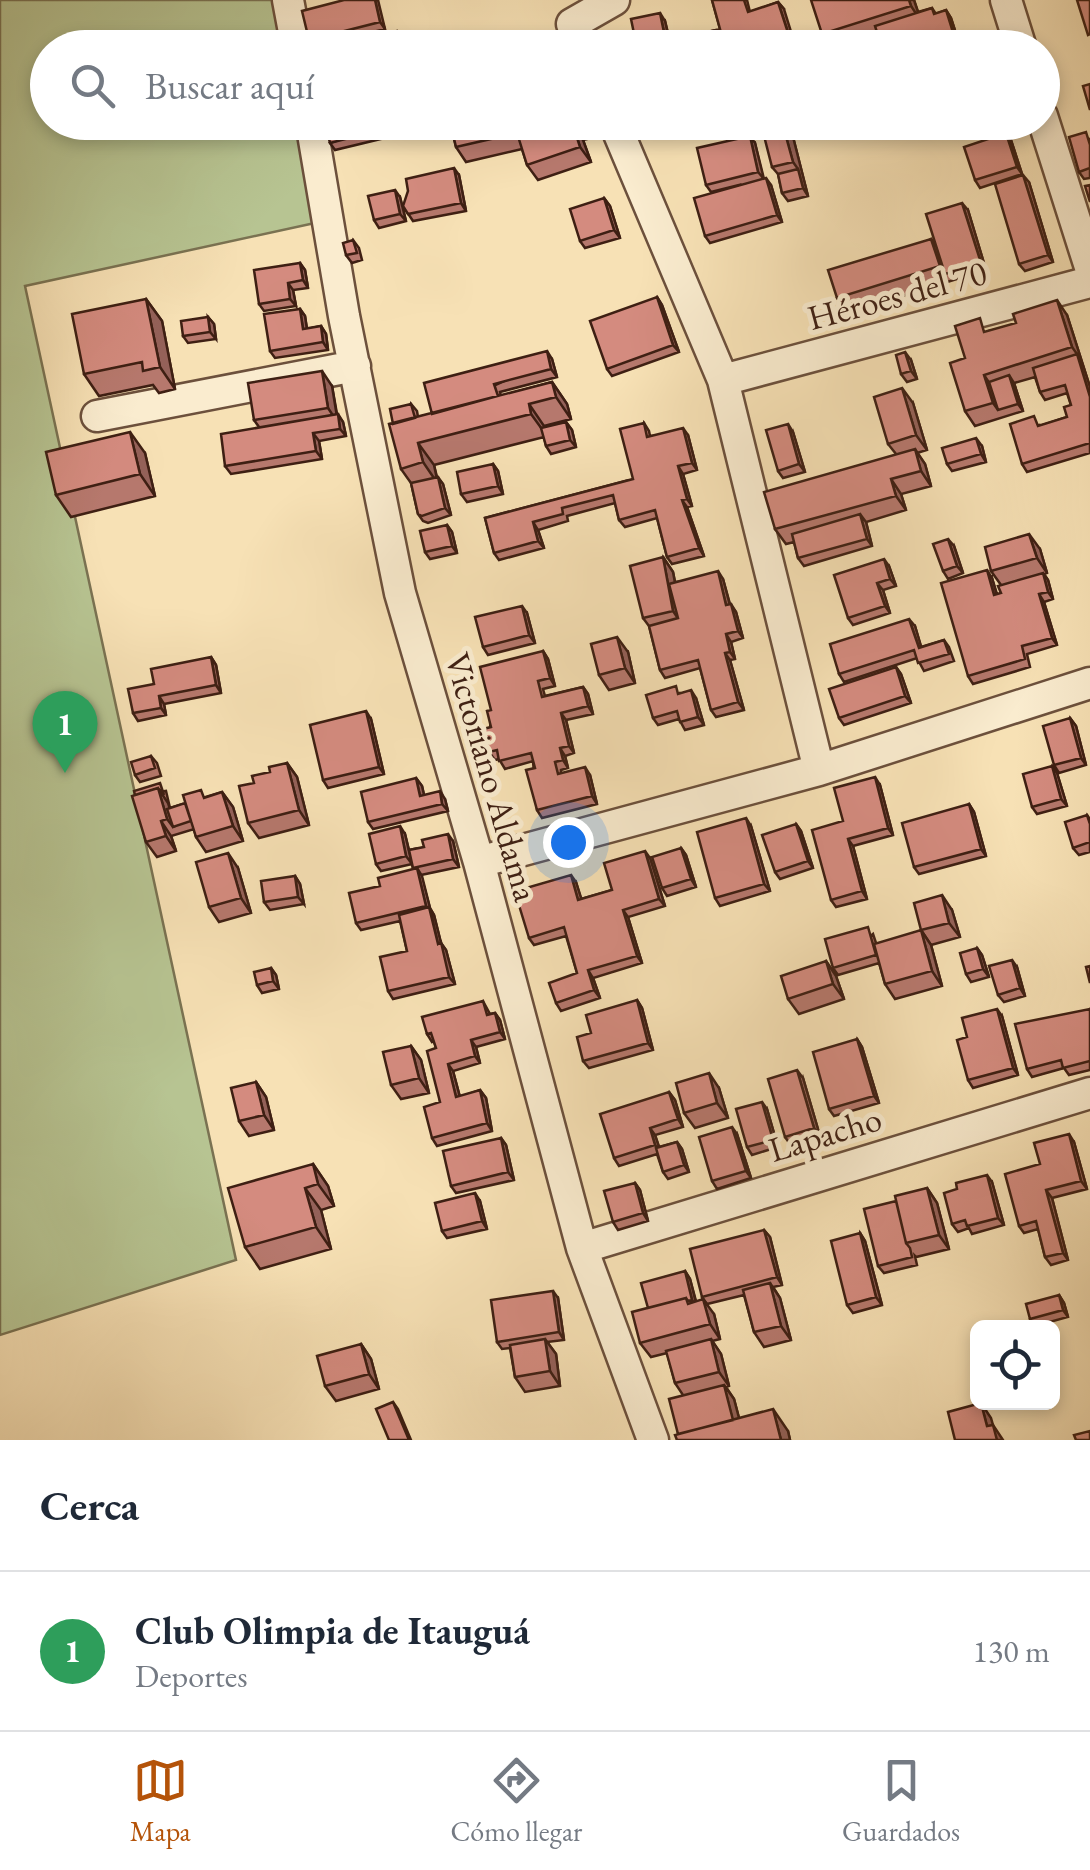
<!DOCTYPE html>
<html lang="es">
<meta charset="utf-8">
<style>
body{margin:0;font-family:"EB Garamond",serif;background:#f6f6f7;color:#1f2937}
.controls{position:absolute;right:30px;bottom:30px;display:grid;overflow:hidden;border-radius:15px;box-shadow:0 5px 15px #0003}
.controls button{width:90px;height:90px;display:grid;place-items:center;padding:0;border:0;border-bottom:2px solid #e0e1e3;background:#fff;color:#1f2937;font:50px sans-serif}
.you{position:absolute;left:568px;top:842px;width:35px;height:35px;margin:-25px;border:8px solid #fff;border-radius:50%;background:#1a73e8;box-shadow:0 0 0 15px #1a73e833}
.badge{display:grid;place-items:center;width:65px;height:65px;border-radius:50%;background:#b45309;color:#fff;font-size:32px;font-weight:700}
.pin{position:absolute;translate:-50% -82px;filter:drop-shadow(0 2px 5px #0008)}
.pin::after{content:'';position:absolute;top:52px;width:35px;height:30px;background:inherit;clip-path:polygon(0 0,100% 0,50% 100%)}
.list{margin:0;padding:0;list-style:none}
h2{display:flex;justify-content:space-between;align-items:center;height:130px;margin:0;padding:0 40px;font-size:42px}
h2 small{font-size:32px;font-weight:400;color:#747a83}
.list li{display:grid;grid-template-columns:65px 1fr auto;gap:30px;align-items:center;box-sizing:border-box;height:160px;padding:0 40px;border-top:2px solid #e0e1e3}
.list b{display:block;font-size:38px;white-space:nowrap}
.list p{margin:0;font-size:32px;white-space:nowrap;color:#747a83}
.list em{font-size:32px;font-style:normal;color:#747a83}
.icon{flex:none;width:55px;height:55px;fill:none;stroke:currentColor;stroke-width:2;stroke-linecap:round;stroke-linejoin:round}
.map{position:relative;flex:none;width:1090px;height:1440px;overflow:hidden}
.search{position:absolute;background:#fff;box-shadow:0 5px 15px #0003;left:30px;right:30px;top:30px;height:110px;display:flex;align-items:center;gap:25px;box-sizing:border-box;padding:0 35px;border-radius:55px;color:#747a83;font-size:38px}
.sheet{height:290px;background:#fff}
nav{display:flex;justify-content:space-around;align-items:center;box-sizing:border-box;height:140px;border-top:2px solid #e0e1e3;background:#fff;font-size:28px;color:#747a83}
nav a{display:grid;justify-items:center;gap:5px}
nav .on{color:#b45309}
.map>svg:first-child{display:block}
.green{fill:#b7c492;stroke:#7a7252;stroke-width:2.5}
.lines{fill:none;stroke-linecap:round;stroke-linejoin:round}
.minor-casing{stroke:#6c503c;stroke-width:35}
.minor{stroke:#faeccf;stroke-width:30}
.wall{fill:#b6786d;stroke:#3e1f13;stroke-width:2.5}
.shaded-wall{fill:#946159;stroke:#3e1f13;stroke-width:2.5}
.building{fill:#d48b7f;stroke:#3e1f13;stroke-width:2.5}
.labels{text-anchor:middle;stroke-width:10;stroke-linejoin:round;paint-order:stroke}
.street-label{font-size:35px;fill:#3e1f13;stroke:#faeccf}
</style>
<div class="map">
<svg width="1090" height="1440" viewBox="0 0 1090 1440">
<rect width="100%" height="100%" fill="#f7e1b5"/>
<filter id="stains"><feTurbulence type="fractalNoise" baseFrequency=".002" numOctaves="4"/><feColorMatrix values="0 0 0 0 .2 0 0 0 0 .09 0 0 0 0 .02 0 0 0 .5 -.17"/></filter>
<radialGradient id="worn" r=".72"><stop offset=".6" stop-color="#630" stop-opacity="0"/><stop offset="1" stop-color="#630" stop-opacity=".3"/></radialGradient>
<!-- green -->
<path class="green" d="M0,0H283L292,47L48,48V122L306,123L324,221L25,286L236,1260L0,1335Z"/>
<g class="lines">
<defs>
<path id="minor" d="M288,0L297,48
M1006,0L1021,48
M582,48L572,24L614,0
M1042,116L1090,267
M311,122L344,316L400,593L479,862L582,1248L653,1440
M614,122L723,380L819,770
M723,380L1090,282
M97,416L355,366
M479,862L819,770L1090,683
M582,1248L1090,1093"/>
</defs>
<!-- minor casing -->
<use href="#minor" class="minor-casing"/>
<!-- minor -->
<use href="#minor" class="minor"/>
</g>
<!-- wall -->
<path class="wall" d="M375,0L385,29L314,47L309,40Z
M712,0H747L750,12L778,2L784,9L755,40L733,48H637L665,21L670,41L720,29Z
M914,0L918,12L932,8L936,14L946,10L951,18L960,46L882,48L878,34L836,48H831L822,34Z
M390,122L393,136L335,150L330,143Z
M450,122H588L591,138L583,140L591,162L538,180L527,165L522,149L466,162L456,147Z
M792,133L808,196L788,201L782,193L778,174L772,167Z
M1006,133L1011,140L1022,174L980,188L975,180Z
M1090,138V178L1084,179L1079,172Z
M755,143L763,178L771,185L782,222L710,243L705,236L739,185L711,192L706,185Z
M459,175L466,211L413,221L403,206Z
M1029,182L1053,262L1025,271L1019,264Z
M400,197L406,221L379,228L374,220Z
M604,198L610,206L620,238L585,248L580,241Z
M968,210L986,270L848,313L837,298L931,239L936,246Z
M353,240L359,248L362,260L352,263L346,255Z
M300,263L305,270L308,288L293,290L296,306L264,311L259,304Z
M657,297L662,305L679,352L612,376L607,369Z
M146,299L162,321L175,389L159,393L153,385L99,396L84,374Z
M300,309L305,316L307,329L321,326L326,334L328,350L275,358L270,351Z
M1067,315L1090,387V453L1027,472L1022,464L1040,424V426L1067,417L1071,405L1067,393L1045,400L1040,392L1035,377L1014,383L1023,411L975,426L965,411V358L989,331Z
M208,317L214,324L216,339L188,343L183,336Z
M552,359L557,377L500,392L501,396L552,382L567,404L571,419L544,426V428L566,422L572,430L576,447L551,454L546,446L544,437L434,465L437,477L443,484L451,515L428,523L423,521L418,514L411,483L401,469L411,404L417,411L418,417L432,414Z
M911,360L917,379L907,382L901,374Z
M332,386L337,414L343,422L346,436L319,441L322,459L231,474L225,466L259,427L254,420Z
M913,403L927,450L917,453L925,464L931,486L901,494L906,510L866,522L872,546L804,566L798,558L794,542L786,544L775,529L896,454L888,444Z
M644,423L649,431L650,436L688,435L697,470L683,474L692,506L687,507L704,556L672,564L667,557L657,518L625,527L619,520L615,503L567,516L568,521L538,530L544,548L499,560L494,553L485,518L633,479Z
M793,432L805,472L783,478L778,471Z
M982,446L986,462L952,471L947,464Z
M145,453L155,496L71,517L56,495Z
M493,464L498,471L503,494L467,502L461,494Z
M447,525L452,532L457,553L430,559L425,552Z
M954,546L963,573L948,579L943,571Z
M1040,549L1047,573L1044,574L1048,580L1053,599L1044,602L1057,645L1027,654L1030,667L973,684L968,676L992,578L997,594L1001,593V585L991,571Z
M663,557L673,572L675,582L723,579L730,604L736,612L743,638L731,642L735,659L730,660L744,710L716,717L711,710L700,668L665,678L660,670L649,626L643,618Z
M889,566L896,586L883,590L890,613L853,625L848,618Z
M527,613L535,643L488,655L483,647Z
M915,626L921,647L944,640L949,647L954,661L924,671L917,658L844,682L839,674Z
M543,651L548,659L555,686L543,689L545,696L583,687L588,694L593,714L566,720L574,753L565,756L568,768L561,770V773L590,775L597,804L542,818L537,810L533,761L505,769L499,759L495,760L489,752L491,710Z
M628,652L635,683L609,690L599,675Z
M211,657L216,665L221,693L164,704L166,715L138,721L133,713L154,684Z
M896,667L901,674L911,703L844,725L839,718Z
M680,693L696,698L704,725L685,730L679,719L658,725L653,718Z
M1070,718L1076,726L1086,765L1059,773L1054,765Z
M371,719L384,774L328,788L323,780Z
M151,756L157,763L161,776L140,782L135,775Z
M287,763L297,777L309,825L259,838L248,823L254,783Z
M1052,766L1057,773L1067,806L1037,814L1032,807Z
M416,778L422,786L424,795L445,799L448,811L373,829L368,822Z
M880,785L893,835L853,846L867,899L836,907L831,900L843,821Z
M166,791L170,808L222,792L233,807L243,841L206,852L196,837L194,829L171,836L176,851L157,857L146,842L135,795Z
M969,804L974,812L986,856L919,874L914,867Z
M1087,815L1090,819V852L1079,855L1073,848Z
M796,824L801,831L813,868L780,879L775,872Z
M751,826L770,891L720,906L715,898Z
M405,834L409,850L453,841L459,867L421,875L430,908L434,915L441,943L446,950L455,984L393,999L388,991L407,951L400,921L361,930L356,923L380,886L413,869L412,864L381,871L376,864Z
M681,848L686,855L696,887L667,896L662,888Z
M650,858L665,906L628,917L642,963L593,978L600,998L561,1011L556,1003L577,973L566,936L534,945L529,938L576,882L581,899L612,890Z
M238,868L251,913L219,922L209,907Z
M295,876L300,884L304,904L270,910L264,902Z
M952,910L960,937L931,945L921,930Z
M873,934L876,943L931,945L942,986L895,999L885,984L879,963L838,975L833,968Z
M977,948L982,955L989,977L971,982L966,974Z
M826,961L836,976L844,999L799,1014L788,999Z
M1017,967L1025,996L1004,1002L998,995Z
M271,968L276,975L279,989L262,993L257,985Z
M637,1000L642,1008L653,1050L589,1068L583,1061L591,1033Z
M483,1001L490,1014L495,1013L500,1020L505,1039L476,1047L480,1063L453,1071L460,1097L480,1090L486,1098L492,1131L437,1146L432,1138L440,1102L436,1048L434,1041L432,1042L427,1034Z
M1090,1009V1070L1069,1075L1064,1068L1032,1077L1027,1069Z
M1002,1016L1018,1075L973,1088L968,1080Z
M857,1039L862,1047L879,1103L834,1116L829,1109Z
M411,1046L421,1060L429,1093L401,1099L391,1085Z
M803,1078L820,1136L790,1144L785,1137Z
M256,1082L266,1097L274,1130L249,1136L239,1121Z
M719,1088L728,1118L695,1128L684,1113Z
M669,1092L675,1100L683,1127L655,1135L659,1147L677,1142L682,1149L689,1172L668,1179L663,1172L657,1154L619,1166L614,1158Z
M767,1109L778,1147L752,1155L747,1147Z
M737,1134L751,1178L717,1189L712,1181Z
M501,1138L506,1145L514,1180L456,1193L451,1186Z
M1074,1142L1087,1189L1052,1198L1068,1260L1051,1265L1045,1257L1038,1229L1024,1233L1019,1226L1040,1164Z
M313,1164L328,1186L334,1206L321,1210L331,1249L260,1269L245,1247Z
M992,1182L1004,1225L972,1234L969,1228L958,1232L952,1224Z
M635,1183L640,1190L648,1221L618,1230L613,1222Z
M927,1188L937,1203L949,1249L916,1257L915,1256L917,1265L884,1273L878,1266L896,1201Z
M480,1201L487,1229L447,1238L442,1231Z
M764,1230L770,1237L782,1285L773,1287L780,1298L791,1340L764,1347L754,1332L744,1295L707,1304L702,1297Z
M860,1233L865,1241L882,1305L853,1313L847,1305Z
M685,1271L690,1279L696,1301L714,1314L720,1339L712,1341L721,1354L729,1386L726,1387L734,1399L739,1418L788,1431L790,1440H677L683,1395L675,1383L667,1353L651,1357L640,1343L648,1308Z
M1059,1295L1064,1303L1068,1317L1035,1326L1030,1319Z
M558,1298L564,1340L547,1342L556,1354L560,1386L525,1392L515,1377L510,1348L502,1349L497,1342Z
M361,1344L371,1359L379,1389L336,1401L325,1386Z"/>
<!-- shaded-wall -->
<path class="shaded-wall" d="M375,0H378L385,29L380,22Z
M909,0H914L921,21L911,6Z
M778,2L784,9L796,48H793Z
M946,10L951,18L960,46L955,39Z
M660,13L665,21L671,48L666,42Z
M397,31L402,38L404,48H400Z
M581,122H588L591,138Z
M782,122H784L792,133L808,196L803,188L798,169L793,162Z
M573,125L583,140L591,162L580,147Z
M1006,133L1011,140L1022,174L1017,167Z
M750,136L755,143L764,179L758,172Z
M454,168L459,175L466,211L461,203Z
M1023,175L1029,182L1053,262L1048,255Z
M766,178L771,185L782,222L777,215Z
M395,190L400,197L406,221L400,214Z
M604,198L610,206L620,238L614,230Z
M962,203L968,210L986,270L981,263Z
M931,239L942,254L945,274L940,266Z
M300,263L305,270L308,288L303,280Z
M288,283L293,290L296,306L290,299Z
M657,297L662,305L679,352L673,345Z
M146,299L162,321L175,389L160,367Z
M1057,300L1067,315L1090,387V397L1077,354L1072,347Z
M300,309L305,316L308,337L303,329Z
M208,317L214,324L216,339L210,332Z
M321,326L326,334L328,350L323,342Z
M547,351L552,359L557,377L551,369Z
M905,352L911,360L917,379L911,371Z
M322,371L332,386L338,423L328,408Z
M984,375L994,390L998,410L993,403Z
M1009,375L1014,383L1023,411L1018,404Z
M552,382L567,404L571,419L556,397Z
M902,388L913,403L927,450L916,435Z
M529,404L544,426L547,436L531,414Z
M338,414L343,422L346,436L340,429Z
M566,422L572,430L576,447L570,440Z
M788,424L793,432L805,472L799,464Z
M683,428L688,435L697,470L692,463Z
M130,432L145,453L155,496L140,474Z
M313,433L319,441L322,459L316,451Z
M976,438L982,446L986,462L981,454Z
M418,443L434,465L438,484L423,462Z
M915,449L925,464L931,486L921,471Z
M493,464L498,471L503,494L498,486Z
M678,466L683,474L692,506L687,499Z
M438,477L443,484L451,515L445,508Z
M891,479L901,494L906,510L896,496Z
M682,500L687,507L704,556L699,548Z
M860,514L866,522L872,546L867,539Z
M533,522L538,530L544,548L538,541Z
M447,525L452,532L457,553L452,546Z
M1029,534L1040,549L1047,573L1037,558Z
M948,539L954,546L963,573L957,566Z
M663,557L673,572L683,626L673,611Z
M884,559L889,566L896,586L890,579Z
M987,570L992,578L999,603L994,595Z
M718,571L723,579L732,613L726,605Z
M1043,573L1048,580L1053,599L1048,592Z
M877,583L883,590L890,613L885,606Z
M1039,594L1044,602L1057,645L1052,638Z
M731,604L736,612L743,638L738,631Z
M522,606L527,613L535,643L529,635Z
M909,619L915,626L924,656L919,648Z
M726,634L731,642L735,659L730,652Z
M617,637L628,652L635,683L625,668Z
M543,651L548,659L555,686L550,678Z
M725,653L730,660L744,710L738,702Z
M211,657L216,665L221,693L216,685Z
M896,667L901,674L911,703L905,696Z
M583,687L588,694L593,714L588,706Z
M691,690L696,698L704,725L698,717Z
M159,696L164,704L166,715L161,708Z
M366,711L371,719L384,774L379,767Z
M561,713L566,720L574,753L569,746Z
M1070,718L1076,726L1086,765L1081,758Z
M560,748L565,756L568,768L563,760Z
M287,763L297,777L309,825L299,810Z
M1052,766L1057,773L1067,806L1061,799Z
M585,767L590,775L597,804L592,796Z
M875,777L880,785L893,835L888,828Z
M416,778L422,786L426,804L420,796Z
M158,788L168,803L175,826L173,827L167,819Z
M440,791L445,799L448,811L442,804Z
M222,792L233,807L243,841L233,826Z
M969,804L974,812L986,856L981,849Z
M746,818L751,826L770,891L764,884Z
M161,821L171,836L176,851L166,836Z
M796,824L801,831L813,868L808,861Z
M400,826L405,834L412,864L406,856Z
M448,834L453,841L459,867L453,859Z
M848,839L853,846L867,899L862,891Z
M681,848L686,855L696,887L691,879Z
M645,851L650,858L665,906L659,899Z
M228,853L238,868L251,913L241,898Z
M417,868L422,876L430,908L434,915L441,943L446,950L455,984L449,977L438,944L431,913L426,906Z
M571,875L576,882L584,907L578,900Z
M295,876L300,884L304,904L298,897Z
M942,895L952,910L960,937L949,923Z
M623,910L628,917L642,963L637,956Z
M921,930L931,945L942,986L932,971Z
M977,948L982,955L989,977L983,969Z
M1012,960L1017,967L1025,996L1020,988Z
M826,961L836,976L844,999L833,984Z
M271,968L276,975L279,989L273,981Z
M588,970L593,978L600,998L594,990Z
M637,1000L642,1008L653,1050L648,1043Z
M997,1009L1002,1016L1018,1075L1013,1068Z
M495,1013L500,1020L505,1039L500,1032Z
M857,1039L862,1047L879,1103L874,1096Z
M471,1040L476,1047L480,1063L475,1056Z
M411,1046L421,1060L429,1093L419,1078Z
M448,1064L453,1071L462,1105L456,1097Z
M797,1070L803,1078L820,1136L814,1128Z
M709,1073L719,1088L728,1118L717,1103Z
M256,1082L266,1097L274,1130L264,1115Z
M480,1090L486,1098L492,1131L487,1123Z
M669,1092L675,1100L683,1127L678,1119Z
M762,1102L767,1109L778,1147L773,1140Z
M732,1127L737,1134L751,1178L746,1171Z
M650,1128L655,1135L661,1153L655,1145Z
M1069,1134L1074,1142L1087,1189L1081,1181Z
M501,1138L506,1145L514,1180L508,1172Z
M677,1142L682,1149L689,1172L684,1165Z
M313,1164L328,1186L334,1206L318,1184Z
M987,1175L992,1182L1004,1225L998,1218Z
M635,1183L640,1190L648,1221L643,1213Z
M305,1188L321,1210L331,1249L316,1227Z
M927,1188L937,1203L949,1249L939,1235Z
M1046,1190L1052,1198L1068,1260L1063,1253Z
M475,1193L480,1201L487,1229L482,1221Z
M764,1230L770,1237L782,1285L777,1277Z
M860,1233L865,1241L882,1305L876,1297Z
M685,1271L690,1279L697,1307L692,1300Z
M770,1283L780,1298L791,1340L781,1326Z
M553,1291L558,1298L564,1340L559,1332Z
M1059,1295L1064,1303L1068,1317L1063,1310Z
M703,1299L714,1314L720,1339L710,1324Z
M545,1339L556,1354L560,1386L550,1371Z
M711,1339L721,1354L729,1386L719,1372Z
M361,1344L371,1359L379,1389L369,1374Z
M724,1385L734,1399L744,1437L733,1422Z
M393,1402L398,1409L411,1440H409Z
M981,1403L991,1418L993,1425L1003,1440H996L987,1426Z
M773,1409L788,1431L790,1440H781Z"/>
<!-- building -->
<path class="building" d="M344,0H375L380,22L309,40L302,11Z
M712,0H744L748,12L778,2L793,48H757L752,32L705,48H637L631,19L660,13L666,42L720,29Z
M811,0H909L911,6L822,34Z
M1077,0H1090V34L1088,35Z
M932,8L934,14L946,10L955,39L927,48H882L875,26Z
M397,31L400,48H323L322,46Z
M1090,84V110L1083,86Z
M325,122H387L388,128L330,143Z
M450,122H581L573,125L580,147L527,165L517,133L456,147Z
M765,122H782L793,162L772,167L761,124Z
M1086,132L1090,145V168L1079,172L1069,137Z
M1006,133L1017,167L975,180L964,147Z
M750,136L758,172L706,185L697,148Z
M454,168L461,203L408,214L403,206L408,191L406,179Z
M798,169L803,188L782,193L778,174Z
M1023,175L1048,255L1019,264L995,184Z
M766,178L777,215L705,236L694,198Z
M1090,185V202L1085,186Z
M395,190L400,214L374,220L368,196Z
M604,198L614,230L580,241L570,209Z
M962,203L981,263L945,274L926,214Z
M931,239L940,266L837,298L828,270Z
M353,240L357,253L346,255L343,243Z
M300,263L303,280L288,283L290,299L259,304L254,270Z
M657,297L673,345L607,369L590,321Z
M146,299L160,367L143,371L142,362L84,374L72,314Z
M1057,300L1072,347L984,375L993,403L965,411L950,363L965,358L955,326L980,318L984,332L1016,323L1013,314Z
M300,309L303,329L321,326L323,342L270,351L264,314Z
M208,317L210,332L183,336L181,321Z
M547,351L551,369L494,384L498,396L432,414L424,383Z
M905,352L911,371L901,374L896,355Z
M1077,354L1090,397V443L1022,464L1010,424L1034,416L1038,426L1067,417L1064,407L1071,405L1065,385L1040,392L1033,368Z
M322,371L328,408L254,420L248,383Z
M1009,375L1018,404L998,410L989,382Z
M552,382L556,397L529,404L531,414L418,443L423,462L401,469L389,424Z
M902,388L916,435L888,444L874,397Z
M411,404L415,418L393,424L390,409Z
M338,414L340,429L313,433L316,451L225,466L221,434Z
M566,422L570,440L546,446L541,428Z
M644,423L647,437L683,428L692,463L678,466L687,499L682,500L699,548L667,557L655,510L619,520L613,495L562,508L563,514L533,522L538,541L494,553L485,518L633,479L620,429Z
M788,424L799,464L778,471L766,430Z
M130,432L140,474L56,495L46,452Z
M976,438L981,454L947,464L942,448Z
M915,449L921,471L891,479L896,496L775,529L764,492Z
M493,464L498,486L461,494L457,472Z
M438,477L445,508L422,516L418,514L411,483Z
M860,514L867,539L798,558L792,534Z
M447,525L452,546L425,552L420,531Z
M1029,534L1037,558L991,571L985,547Z
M948,539L957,566L943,571L933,544Z
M663,557L673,611L643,618L630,566Z
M884,559L890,579L877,583L885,606L848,618L834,575Z
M987,570L994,595L1001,593L998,586L1043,573L1048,592L1039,594L1052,638L1022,646L1025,659L968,676L941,583Z
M718,571L726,605L731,604L738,631L726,634L730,652L725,653L738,702L711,710L698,660L660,670L649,626L678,618L669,584Z
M522,606L529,635L483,647L475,617Z
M909,619L919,648L944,640L949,654L918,663L914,650L839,674L830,644Z
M617,637L625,668L599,675L591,644Z
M543,651L550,678L538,681L542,697L583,687L588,706L561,713L569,746L560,748L563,760L555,762L558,774L585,767L592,796L537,810L526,770L535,768L531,753L499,761L497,750L489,752L483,729L491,727L487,711L491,710L480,667Z
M211,657L216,685L159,696L161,708L133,713L128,689L154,684L151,669Z
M896,667L905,696L839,718L829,689Z
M676,686L678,694L691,690L698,717L680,722L677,711L653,718L646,695Z
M366,711L379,767L323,780L310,725Z
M1070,718L1081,758L1054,765L1043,726Z
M151,756L155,768L135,775L131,762Z
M287,763L299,810L248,823L239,786L254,783L252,776L270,772L269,767Z
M1052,766L1061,799L1032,807L1023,774Z
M875,777L888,828L848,839L862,891L831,900L812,830L843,821L834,788Z
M416,778L420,796L440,791L442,804L368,822L361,792Z
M160,783L164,795L158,788L135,795L134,791Z
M158,788L167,819L161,821L166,836L146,842L132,796Z
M201,790L204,798L222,792L233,826L196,837L183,795Z
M185,803L191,821L173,827L167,809Z
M969,804L981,849L914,867L902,823Z
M1087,815L1090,824V842L1073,848L1065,822Z
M746,818L764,884L715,898L697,832Z
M796,824L808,861L775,872L762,835Z
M400,826L406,856L376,864L369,834Z
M448,834L453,859L413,868L409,850L424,847L422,840Z
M681,848L691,879L662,888L652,857Z
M645,851L659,899L623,910L637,956L588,970L594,990L556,1003L549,983L577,973L564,927L529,938L518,902L526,888L571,875L578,900L612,890L604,863Z
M228,853L241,898L209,907L196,862Z
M417,868L426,906L356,923L349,893L380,886L378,878Z
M295,876L298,897L264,902L261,881Z
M942,895L949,923L921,930L914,903Z
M429,907L438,944L441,942L449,977L388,991L380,957L407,951L399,915Z
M868,927L876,955L833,968L825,939Z
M921,930L932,971L885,984L874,944Z
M977,948L983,969L966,974L960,953Z
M1012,960L1020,988L998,995L989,966Z
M826,961L833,984L788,999L781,976Z
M1090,966V983L1086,967Z
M271,968L273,981L257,985L254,972Z
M637,1000L648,1043L583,1061L577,1037L591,1033L586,1015Z
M483,1001L487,1015L495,1013L500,1032L471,1040L475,1056L448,1064L456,1097L480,1090L487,1123L432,1138L424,1107L440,1102L427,1051L436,1048L431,1033L427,1034L422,1017Z
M997,1009L1013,1068L968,1080L957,1040L967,1037L962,1018Z
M1090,1009V1061L1063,1068L1061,1060L1027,1069L1015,1024Z
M857,1039L874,1096L829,1109L813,1052Z
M411,1046L419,1078L391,1085L383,1052Z
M797,1070L814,1128L785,1137L768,1079Z
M709,1073L717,1103L684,1113L676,1083Z
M256,1082L264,1115L239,1121L231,1088Z
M669,1092L678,1119L650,1128L655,1145L614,1158L600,1114Z
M762,1102L773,1140L747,1147L736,1109Z
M732,1127L746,1171L712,1181L699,1137Z
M1069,1134L1081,1181L1046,1190L1063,1253L1045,1257L1036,1221L1019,1226L1005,1174L1040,1164L1034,1143Z
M501,1138L508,1172L451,1186L443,1151Z
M677,1142L684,1165L663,1172L656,1148Z
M313,1164L318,1184L305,1188L316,1227L245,1247L228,1188Z
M987,1175L998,1218L967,1226L965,1220L952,1224L944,1193L957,1189L956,1183Z
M635,1183L643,1213L613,1222L604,1191Z
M927,1188L939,1235L906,1243L895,1196Z
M475,1193L482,1221L442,1231L435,1203Z
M896,1201L906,1243L910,1248L912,1257L878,1266L864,1209Z
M764,1230L777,1277L702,1297L690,1249Z
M860,1233L876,1297L847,1305L831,1241Z
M685,1271L692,1300L688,1301L686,1298L648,1308L641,1283Z
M770,1283L781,1326L754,1332L743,1290Z
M553,1291L559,1332L497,1342L491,1300Z
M1059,1295L1063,1310L1030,1319L1026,1304Z
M686,1298L688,1304L703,1299L710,1324L640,1343L632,1312Z
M545,1339L550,1371L515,1377L510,1345Z
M711,1339L719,1372L675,1383L666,1351Z
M361,1344L369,1374L325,1386L317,1356Z
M724,1385L733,1420L678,1434L669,1399Z
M393,1402L409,1440H389L376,1409Z
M981,1403L987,1426L993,1425L997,1440H955L948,1412Z
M773,1409L781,1440H677L675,1435Z
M1090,1431V1440H1076L1074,1435Z"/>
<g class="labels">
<!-- street labels -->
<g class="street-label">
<text transform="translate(897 295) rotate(-15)" y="12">Héroes del 70</text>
<text transform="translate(492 777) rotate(74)" y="12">Victoriano Aldama</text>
<text transform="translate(825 1134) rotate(-17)" y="12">Lapacho</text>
</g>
</g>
<rect width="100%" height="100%" filter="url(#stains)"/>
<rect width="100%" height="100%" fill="url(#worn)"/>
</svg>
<div class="controls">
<button><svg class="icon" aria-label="locate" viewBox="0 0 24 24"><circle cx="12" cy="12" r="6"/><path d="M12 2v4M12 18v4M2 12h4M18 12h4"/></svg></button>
</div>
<div class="you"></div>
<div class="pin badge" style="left:65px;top:773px;background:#2e9e5b">1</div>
<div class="search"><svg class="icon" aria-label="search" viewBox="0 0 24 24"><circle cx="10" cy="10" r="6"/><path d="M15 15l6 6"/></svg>Buscar aquí</div>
</div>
<section class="sheet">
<h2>Cerca<small></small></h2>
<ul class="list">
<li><span class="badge" style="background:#2e9e5b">1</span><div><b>Club Olimpia de Itauguá</b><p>Deportes</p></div><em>130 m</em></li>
</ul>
</section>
<nav>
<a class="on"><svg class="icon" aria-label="map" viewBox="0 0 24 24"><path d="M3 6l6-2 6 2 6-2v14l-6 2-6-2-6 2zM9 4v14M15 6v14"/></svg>Mapa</a>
<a><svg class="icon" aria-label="directions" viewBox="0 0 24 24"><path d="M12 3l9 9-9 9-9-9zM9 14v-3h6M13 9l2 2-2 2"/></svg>Cómo llegar</a>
<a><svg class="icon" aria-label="saved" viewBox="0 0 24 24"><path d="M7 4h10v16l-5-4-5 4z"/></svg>Guardados</a>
</nav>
